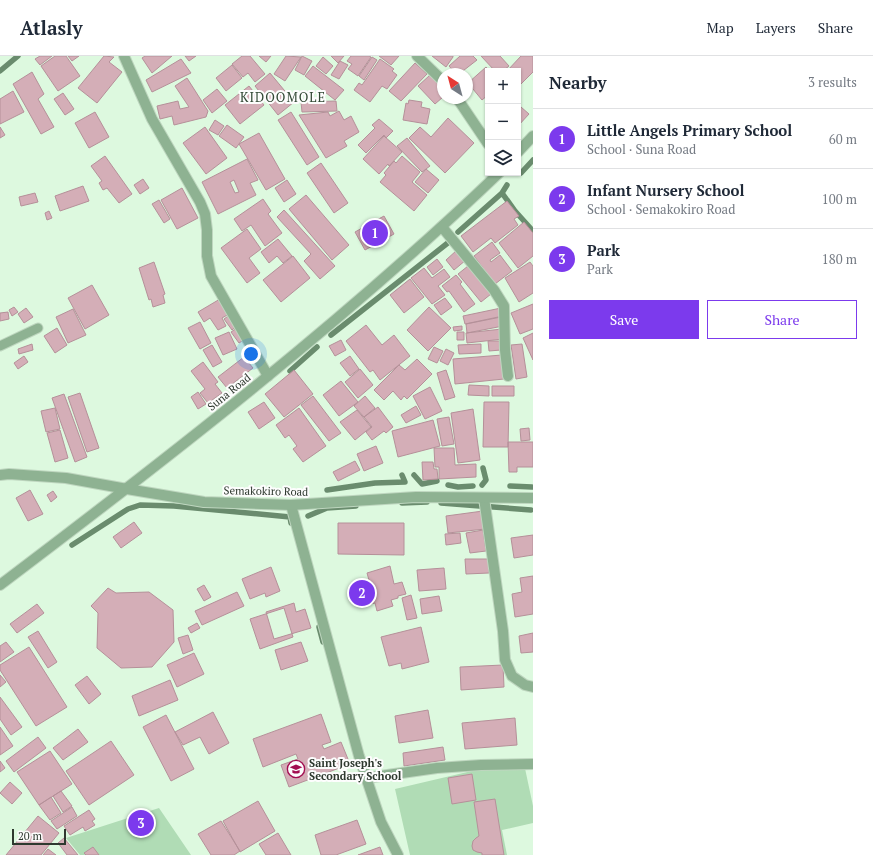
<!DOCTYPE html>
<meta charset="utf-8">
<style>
body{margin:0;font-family:"PT Serif",serif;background:#f2f2f3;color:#1f2937}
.controls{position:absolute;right:12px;top:12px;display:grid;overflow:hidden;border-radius:0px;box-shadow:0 1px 3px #0004}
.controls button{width:36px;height:36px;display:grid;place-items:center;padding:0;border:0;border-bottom:1px solid #e0e1e3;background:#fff;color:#1f2937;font:20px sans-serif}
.compass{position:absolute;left:437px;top:12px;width:36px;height:36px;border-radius:50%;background:#fff;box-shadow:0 1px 3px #0004;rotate:324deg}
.scale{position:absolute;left:12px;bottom:10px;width:54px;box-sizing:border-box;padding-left:4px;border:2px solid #2e392f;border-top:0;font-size:11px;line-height:14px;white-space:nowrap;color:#2e392f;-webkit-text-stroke:3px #fdfdfd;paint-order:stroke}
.you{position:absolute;left:251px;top:298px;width:14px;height:14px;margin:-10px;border:3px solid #fff;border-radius:50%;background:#1a73e8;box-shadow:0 0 0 6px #1a73e833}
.badge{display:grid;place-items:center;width:26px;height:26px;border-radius:50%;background:#7c3aed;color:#fff;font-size:13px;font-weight:700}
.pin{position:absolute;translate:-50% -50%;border:2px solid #fff;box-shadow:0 1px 4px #0006}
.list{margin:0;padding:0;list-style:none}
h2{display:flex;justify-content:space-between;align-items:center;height:52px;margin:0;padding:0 16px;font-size:17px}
h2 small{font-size:13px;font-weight:400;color:#747a83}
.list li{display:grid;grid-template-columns:26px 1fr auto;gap:12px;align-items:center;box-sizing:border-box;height:60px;padding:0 16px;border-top:1px solid #e0e1e3}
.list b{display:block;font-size:15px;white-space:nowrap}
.list p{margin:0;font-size:13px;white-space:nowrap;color:#747a83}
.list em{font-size:13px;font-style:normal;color:#747a83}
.actions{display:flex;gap:8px;padding:12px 16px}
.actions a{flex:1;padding:9px 0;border:1px solid #7c3aed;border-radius:0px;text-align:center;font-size:14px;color:#7c3aed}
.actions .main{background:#7c3aed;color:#fff}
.icon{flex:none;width:22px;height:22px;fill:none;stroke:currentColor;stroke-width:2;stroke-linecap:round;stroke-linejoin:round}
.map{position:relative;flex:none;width:533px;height:799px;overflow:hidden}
header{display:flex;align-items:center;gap:24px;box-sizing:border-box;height:56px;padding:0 20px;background:#fff;border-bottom:1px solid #e0e1e3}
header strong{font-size:19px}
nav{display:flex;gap:22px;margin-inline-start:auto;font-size:14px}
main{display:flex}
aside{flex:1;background:#fff}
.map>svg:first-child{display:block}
.green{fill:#b0dcb5}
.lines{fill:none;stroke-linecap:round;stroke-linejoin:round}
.stream{stroke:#6a8c6e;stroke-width:5.5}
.building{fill:#d4aeb7;stroke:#b59099;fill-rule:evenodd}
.service-casing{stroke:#bed6bf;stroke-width:11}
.minor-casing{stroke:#bed6bf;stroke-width:12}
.tertiary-casing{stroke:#bed6bf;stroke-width:12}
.service{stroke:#8eb292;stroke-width:9}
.minor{stroke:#8eb292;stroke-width:10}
.tertiary{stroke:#8eb292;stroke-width:10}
.labels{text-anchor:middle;stroke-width:4;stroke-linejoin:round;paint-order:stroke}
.street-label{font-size:11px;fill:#2e392f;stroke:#fdfdfd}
.poi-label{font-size:11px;font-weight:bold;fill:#2e392f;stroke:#fdfdfd;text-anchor:start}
.quarter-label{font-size:13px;letter-spacing:1px;fill:#314834;stroke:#fdfdfd}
</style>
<header>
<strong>Atlasly</strong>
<nav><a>Map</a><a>Layers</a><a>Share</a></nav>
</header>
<main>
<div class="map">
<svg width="533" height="799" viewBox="0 0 533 799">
<rect width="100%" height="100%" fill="#ddf9df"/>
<!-- green -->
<path class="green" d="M523,703L533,750V767L502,774L507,799H410L395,733Z
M159,752L191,799H80L66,782Z"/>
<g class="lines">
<!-- stream -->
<path class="stream" d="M0,15L18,0
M521,117L533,104
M502,137L515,155L533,175
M458,176L502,137L507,129
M331,279L449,186
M290,315L317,291
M414,419L422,428L437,425
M448,429L458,431L473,430
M482,429L486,424L483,412
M510,430L532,431
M327,434L375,427L405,426L402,419
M402,447L427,446
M441,447L531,454
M308,460L327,452L356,450
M72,489L128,453L140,449L174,450L290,461L291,467
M319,571L323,586"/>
</g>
<!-- building -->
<path class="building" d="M40,0H52L40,9L35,3Z
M55,0H66L80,20L58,35L41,10Z
M68,0H79L72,5Z
M104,0L114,1L109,6L122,16L97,47L78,32Z
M145,0H172L152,17L142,2Z
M185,0H196L189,5Z
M242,0H250L265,18L255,26L248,17L243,21L232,8Z
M259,0H271L266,6Z
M286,0L301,1L285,25L274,18Z
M302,0L312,5L304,19L295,14Z
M331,0H344L338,7Z
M351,0H369L371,1L358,20L348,13L352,8L347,5Z
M379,0H399L391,9Z
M432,0H453V1L446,11Z
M460,0H473L477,4L459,18H456L449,10Z
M481,0H500L509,10L503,15H495Z
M521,0H533V16L519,30L518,15H507Z
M323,1L333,10L326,18L316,10Z
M372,1L377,4L364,24L359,20Z
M181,3L191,17L152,36L146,24Z
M380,3L394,13L392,15L397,19L387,33L382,30L370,46L354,34L359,27L362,29Z
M340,5L348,9L339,23L331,19Z
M415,7L427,18L401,45L389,35Z
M232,9L242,22L226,35L216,22Z
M313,10L344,34L335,44L305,20Z
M486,11L489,15H488V39L482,44L468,27Z
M32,16L44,38L38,43L54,71L41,78L13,28Z
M270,17L294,46L278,59L255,30Z
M430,19L443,34V41L435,48L418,30Z
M187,22L208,55L206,61L174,69L172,60L160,63L157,50L178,45L180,53L189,51L175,30Z
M249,30L264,49L240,68L225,49Z
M217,33L227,45L212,57L203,44Z
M13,35L24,56L0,68V43Z
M63,37L74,53L65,59L54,43Z
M409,44L422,46L421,51L430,53L427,68L403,64L406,47L408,48Z
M336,45L337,55L302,56L301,46Z
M521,51L529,58L518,70V54Z
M339,55L344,64L351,60L359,76L344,85L347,90L326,102L299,59L328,56L330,60Z
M95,56L109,81L89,92L75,67Z
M291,56L319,101L307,109L278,64Z
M448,62L474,87L445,117L409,82L420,71L431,81Z
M379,63L393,75L386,82L384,79L366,97L358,89L375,72L372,69Z
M215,64L224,70L218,79L209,74Z
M227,69L244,81L236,92L219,80Z
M0,71L5,79L0,82Z
M205,71L227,102L206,118L183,87Z
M259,77L285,123L266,134L239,88Z
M384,80L402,96L389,110L388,108L379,118L363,103Z
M407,82L430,110L422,116L397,90Z
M105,100L132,138L119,147L107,132L103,134L99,127L102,125L91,110Z
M402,100L420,116L412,126L427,139L414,155L380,126L386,119L384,117L394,105L396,107Z
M247,103L258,124L250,127L256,139L218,158L202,126ZM234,124L239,136L235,137L230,126Z
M321,107L348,147L334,157L307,117Z
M426,113L439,124L428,137L415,126Z
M143,123L149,132L140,138L134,129Z
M287,124L296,138L284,146L275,132Z
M83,130L89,145L60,155L55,140Z
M182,132L198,162L177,173L161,144Z
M35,137L38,146L21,150L19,141Z
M306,139L349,189L332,204L289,153Z
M263,143L271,155L268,158L282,177L265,190L251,169L242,175L234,163Z
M159,144L170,163L164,167L152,148Z
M507,145L519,160L514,163L518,169L495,187L491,182L473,196L461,180Z
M284,154L335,210L320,223L304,205L311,198L277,161Z
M49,155L52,162L47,164L45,157Z
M384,160L394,178L365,194L355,176Z
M524,166L533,177V200L518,212L499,187Z
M247,173L261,193L249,202L260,217L247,227L221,192Z
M278,183L292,200L283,207L277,200L269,207L261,196Z
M492,186L500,197L490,204L491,206L500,199L512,215L495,228L474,200Z
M457,194L466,204L454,214L446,204Z
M293,200L310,222L281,246L263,224Z
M437,203L443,211L433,219L427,211Z
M154,206L165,238L163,239L165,247L153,251L151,243L149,244L139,212Z
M530,206L533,210V237L519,246L505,222Z
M468,210L491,238L481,246L458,218Z
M424,212L432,222L444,213L450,221L438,230L445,239L432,248L411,222Z
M456,219L462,226L460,228L475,248L464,256L449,235L447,236L442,230Z
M410,223L424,241L404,257L390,239Z
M92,229L109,259L85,273L68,242Z
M445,242L452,251L441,259L434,249Z
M220,243L229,258L222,262L226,270L218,274L210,262L204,266L198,256Z
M533,248V273L520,278L511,257Z
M14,251L18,256L12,260L9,254Z
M429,251L451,272L428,295L407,274Z
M26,252L33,261L24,267L18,258Z
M501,252L503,260L465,268L463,260Z
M73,253L86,279L68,287L56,261Z
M8,256L9,263L0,265V257Z
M231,258L238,269L232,274L224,263Z
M501,261L503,270L467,277L466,268Z
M200,266L211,287L200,293L188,272Z
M366,269L382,289L394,279L410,300L380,324L373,314L370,316L346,285Z
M462,270V274L454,275L453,271Z
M57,272L67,289L55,297L44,280Z
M237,272L245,283L239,287L231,276Z
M502,273L503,283L467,287L466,277Z
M229,276L237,293L223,299L215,282Z
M457,276H464V284H457Z
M533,277V304L523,282Z
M341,284L346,294L335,300L329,290Z
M488,285H501V294L489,295Z
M32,288L33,294L19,298L18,293Z
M481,288V297L459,298L458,289Z
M522,288L527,321L516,323L511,289Z
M212,289L222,306L213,311L203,294Z
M434,291L443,295L437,307L428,303Z
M446,293L454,297L448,309L440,305Z
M502,299L504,323L455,328L453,303Z
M24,300L28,306L18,313L14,307Z
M350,300L359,313L350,320L340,307Z
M244,301L253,312L227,332L218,321Z
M417,303L432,318L407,343L404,340L401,344L393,335L384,344L374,334L399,309L405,314Z
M203,306L218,326L215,328L222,337L208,347L200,337L205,333L191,315Z
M360,313L373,329L358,342L345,326Z
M294,314L313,338L284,361L265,338Z
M446,314L455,341L445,344L437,317Z
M341,325L358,346L339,360L323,339Z
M469,329L489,330V340L468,339Z
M492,330H514V340H492Z
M430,331L442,355L425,363L413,340Z
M198,336L206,348L198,353L191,341Z
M80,337L99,392L87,396L68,341Z
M64,338L87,401L75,406L52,342Z
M313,340L341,377L329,385L301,349Z
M365,340L375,352L364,361L354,350Z
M264,346L275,362L259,373L248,356Z
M484,346H509L508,391H483Z
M416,350L421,359L406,367L401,359Z
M378,351L393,371L386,377L384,375L372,384L366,376L372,371L364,361Z
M55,352L60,373L46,376L41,355Z
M299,352L326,390L303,406L293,393L297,390L289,379L285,382L276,369Z
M473,353L480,404L458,407L451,357Z
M357,354L371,371L355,384L340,366Z
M449,361L454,388L442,390L437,363Z
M433,364L440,390L398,401L392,375Z
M529,372L530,384L521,385L520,373Z
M60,374L68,402L55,406L47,377Z
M508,386H533V411H517V416H509Z
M376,390L383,407L364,415L357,398Z
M434,392H454L455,409L476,408V421L439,423V411H435Z
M355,405L360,414L338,425L333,416Z
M422,406H433L434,413H437L438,423L423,424Z
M30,434L43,458L28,465L16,442Z
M53,435L57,441L51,446L47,439Z
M483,455L485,473L448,477L446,460Z
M134,466L142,477L121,492L113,481Z
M338,467H404V499L338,498Z
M483,474L486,495L470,497L466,477Z
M460,477L461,487L446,489L445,478Z
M533,479V499L514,502L511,482Z
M465,503H489V517L466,518Z
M390,510L394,528L402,526L406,538L398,540V542L391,544L393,550L377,555L375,547L370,548L367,536L372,535L367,517Z
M271,511L280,535L266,541L265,537L250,543L242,523Z
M444,512L446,533L419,535L417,514Z
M533,520V558L515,561L512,538L522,536L520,522Z
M204,529L211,541L204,545L197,533Z
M108,532L116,537L149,536L173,554L174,586L152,611L121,612L97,592L98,557L91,550Z
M237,536L244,550L202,569L195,555Z
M411,539L417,562L407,564L402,542Z
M439,540L442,555L422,558L420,543Z
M294,547L296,556L305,553L311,572L274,583L266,556Z
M37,548L44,557L17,577L10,568Z
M284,552L293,581L260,593L250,563Z
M197,567L200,572L191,577L188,572Z
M421,571L429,606L402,613L401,607L389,610L381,581Z
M38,575L57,606L48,612L28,581Z
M533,577V596L521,597L519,580Z
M188,579L193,594L183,598L178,582Z
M6,586L14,596L0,606V590Z
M301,586L308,605L281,614L275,594Z
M29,591L67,651L36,670L0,614V609Z
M194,597L204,618L177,631L167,609Z
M503,609L504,631L461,634L460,611Z
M0,619L6,626L0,631Z
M87,620L101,638L89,648L75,629Z
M170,624L178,644L139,660L132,640Z
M0,641L22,671L11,679L0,663Z
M428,654L433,682L399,687L395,660Z
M213,656L229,687L209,698L200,681L183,689L175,676Z
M321,658L331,686L322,689L324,693L341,686L350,708L289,731L281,709L298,703L296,698L263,711L253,683Z
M166,659L194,713L171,725L143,671Z
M515,662L517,689L465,693L462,667Z
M0,671L13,690L0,699Z
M78,673L88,686L63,704L53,692Z
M38,681L46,692L14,716L6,705Z
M111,685L134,719L89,749L66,715Z
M443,691L445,704L404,710L403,697Z
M50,695L72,728L39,749L17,716Z
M0,705L5,712L0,716Z
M472,718L476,744L452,748L448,722Z
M10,726L22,737L12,748L0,737Z
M61,735L72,750L63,756L53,740Z
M51,741L61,757L50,764L39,749Z
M495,743L504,799H482V797L477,796L473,794L472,790L473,785L476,782L479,780L474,746Z
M258,745L275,775L240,796L223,765Z
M72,751L77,760L57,773L51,765Z
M89,754L95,763L92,765L95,769L85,775L83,771L70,779L64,770Z
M38,760L59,777L41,799H6Z
M357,764L366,788L336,799H321L315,779Z
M221,765L240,795L234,799H211L198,778Z
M278,777L291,799H266L259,788Z
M64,782L78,799H67L58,787Z
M93,791L99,799H86L84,797Z
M380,791L383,799H358Z
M48,793L56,799H43Z"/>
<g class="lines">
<defs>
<path id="service" d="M0,290L38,272"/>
<path id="minor" d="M124,0L152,63L200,146L205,158L207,174V200L211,220L268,320
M417,0L443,25
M457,42L488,88
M442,171L494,234L504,250L505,294L508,320
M0,419L9,418L66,422L127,433
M484,442L503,575L505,604L512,620L525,629L533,631
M291,449L359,700L381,766L398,799
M366,722L437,712L481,709L533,708"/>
<path id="tertiary" d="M518,96L533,80
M127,433L204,446L291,449L416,441L533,442
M0,529C172,399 343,266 499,117"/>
</defs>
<!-- service casing -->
<use href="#service" class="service-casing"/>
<!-- minor casing -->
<use href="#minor" class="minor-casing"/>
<!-- tertiary casing -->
<use href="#tertiary" class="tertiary-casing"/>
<!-- service -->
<use href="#service" class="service"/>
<!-- minor -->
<use href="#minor" class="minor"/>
<!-- tertiary -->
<use href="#tertiary" class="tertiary"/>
</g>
<!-- icons -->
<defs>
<symbol id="school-ring" viewBox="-11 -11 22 22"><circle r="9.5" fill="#fdfdfd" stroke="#a20e51" stroke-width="1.5"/><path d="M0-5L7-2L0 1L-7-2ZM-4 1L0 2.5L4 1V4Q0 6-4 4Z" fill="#a20e51"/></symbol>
</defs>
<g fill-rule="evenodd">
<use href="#school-ring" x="286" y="703" width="20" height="20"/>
</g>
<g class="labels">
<!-- street labels -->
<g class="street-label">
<text transform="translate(229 336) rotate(-39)" y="4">Suna Road</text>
<text transform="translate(266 435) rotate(1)" y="4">Semakokiro Road</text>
</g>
<!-- poi labels -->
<g class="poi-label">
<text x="309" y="711">Saint Joseph's<tspan x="309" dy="13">Secondary School</tspan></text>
</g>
<!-- quarter labels -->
<g class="quarter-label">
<text x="283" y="46">KIDOOMOLE</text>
</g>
</g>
</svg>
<div class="controls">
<button>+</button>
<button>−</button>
<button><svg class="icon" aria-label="layers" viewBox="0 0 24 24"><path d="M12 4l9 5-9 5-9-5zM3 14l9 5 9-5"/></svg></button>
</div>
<svg class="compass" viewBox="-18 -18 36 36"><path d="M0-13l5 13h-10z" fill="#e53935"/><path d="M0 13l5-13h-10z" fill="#747a83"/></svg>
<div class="scale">20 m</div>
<div class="you"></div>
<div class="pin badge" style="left:375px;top:177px">1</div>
<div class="pin badge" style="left:362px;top:537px">2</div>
<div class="pin badge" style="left:141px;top:767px">3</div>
</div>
<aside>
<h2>Nearby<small>3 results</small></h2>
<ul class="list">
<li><span class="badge">1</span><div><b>Little Angels Primary School</b><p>School · Suna Road</p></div><em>60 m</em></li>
<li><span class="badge">2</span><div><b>Infant Nursery School</b><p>School · Semakokiro Road</p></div><em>100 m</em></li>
<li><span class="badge">3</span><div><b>Park</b><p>Park</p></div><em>180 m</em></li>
</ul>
<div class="actions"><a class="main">Save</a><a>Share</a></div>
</aside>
</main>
